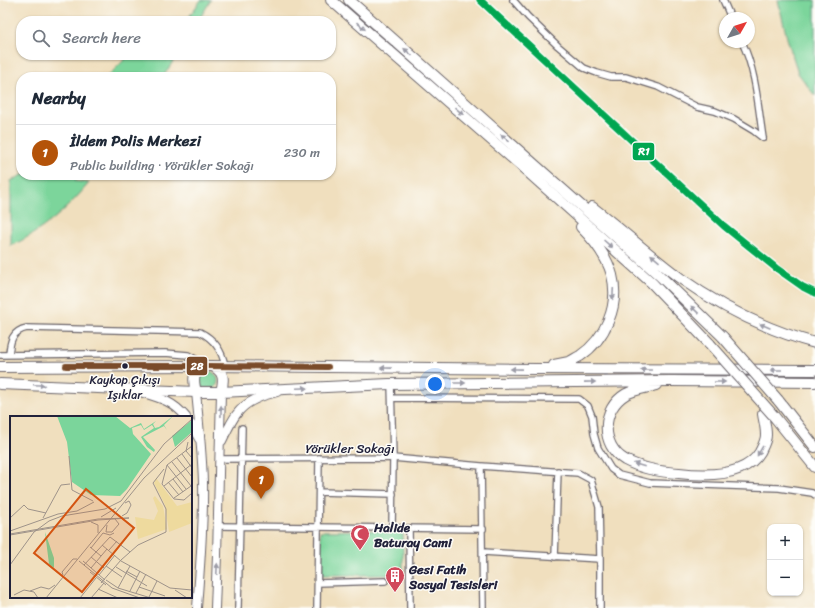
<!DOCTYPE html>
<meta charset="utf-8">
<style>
body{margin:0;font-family:Sriracha,sans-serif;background:#f2f2f3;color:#1f2937}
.controls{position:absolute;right:12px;bottom:12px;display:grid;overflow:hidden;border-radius:8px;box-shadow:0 1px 3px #0004}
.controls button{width:36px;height:36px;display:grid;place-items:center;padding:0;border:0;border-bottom:1px solid #e0e1e3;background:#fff;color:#1f2937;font:20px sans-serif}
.compass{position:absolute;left:719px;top:12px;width:36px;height:36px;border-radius:50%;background:#fff;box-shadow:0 1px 3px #0004;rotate:51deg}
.you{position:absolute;left:435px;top:384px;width:14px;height:14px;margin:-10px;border:3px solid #fff;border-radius:50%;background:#1a73e8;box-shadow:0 0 0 6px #1a73e833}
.badge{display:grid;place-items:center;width:26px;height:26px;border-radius:50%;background:#b45309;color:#fff;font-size:13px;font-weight:700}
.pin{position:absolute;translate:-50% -33px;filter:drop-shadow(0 1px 2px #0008)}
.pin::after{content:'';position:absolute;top:21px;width:14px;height:12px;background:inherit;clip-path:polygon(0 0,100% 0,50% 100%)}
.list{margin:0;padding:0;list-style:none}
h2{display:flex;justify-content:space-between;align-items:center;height:52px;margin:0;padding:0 16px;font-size:17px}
h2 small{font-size:13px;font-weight:400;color:#747a83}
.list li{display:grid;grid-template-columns:26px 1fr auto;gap:12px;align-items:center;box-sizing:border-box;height:56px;padding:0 16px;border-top:1px solid #e0e1e3}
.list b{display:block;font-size:15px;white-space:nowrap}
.list p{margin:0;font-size:13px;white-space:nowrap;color:#747a83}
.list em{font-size:13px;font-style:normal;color:#747a83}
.icon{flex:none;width:22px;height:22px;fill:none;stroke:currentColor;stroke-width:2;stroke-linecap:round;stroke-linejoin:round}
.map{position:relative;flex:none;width:815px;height:608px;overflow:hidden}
.search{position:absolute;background:#fff;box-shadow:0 1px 3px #0004;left:16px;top:16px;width:320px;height:44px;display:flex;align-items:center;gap:10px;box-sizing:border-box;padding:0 14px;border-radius:16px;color:#747a83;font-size:15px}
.panel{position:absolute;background:#fff;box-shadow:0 1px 3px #0004;left:16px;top:72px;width:320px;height:108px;border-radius:16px}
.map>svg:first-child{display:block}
.green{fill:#7bd59b;stroke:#4e7c6b}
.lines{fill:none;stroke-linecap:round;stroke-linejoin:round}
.street-casing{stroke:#6a6469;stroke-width:8}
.secondary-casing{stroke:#6a6469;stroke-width:10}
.highway-casing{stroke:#6a6469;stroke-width:12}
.street{stroke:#fff;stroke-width:5.5}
.secondary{stroke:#fff;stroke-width:8}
.highway{stroke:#fff;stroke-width:10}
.highway-bridge-casing{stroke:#6a6469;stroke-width:12;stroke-linecap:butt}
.highway-bridge{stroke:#fff;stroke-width:10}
.bus-1-casing{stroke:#fdfcf7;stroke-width:9}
.bus-1{stroke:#7a4b2a;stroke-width:6}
.rail-1-casing{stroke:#fdfcf7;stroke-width:10}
.rail-1{stroke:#00a651;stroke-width:7}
.oneway{fill:#9c9ca7}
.bus-dot{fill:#22223b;stroke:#fdfcf7;stroke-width:1.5}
.labels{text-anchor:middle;stroke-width:3;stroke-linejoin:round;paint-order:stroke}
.bus-label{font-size:12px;fill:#22223b;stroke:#fdfcf7}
.street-label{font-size:13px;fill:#22223b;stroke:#fdfcf7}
.poi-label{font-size:13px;font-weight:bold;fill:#22223b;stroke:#fdfcf7;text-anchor:start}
.inset-road{fill:none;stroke:#9e938a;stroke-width:1}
.view{fill:#d45411;fill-opacity:0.15;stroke:#d45411;stroke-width:2}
.inset-edge{fill:none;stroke:#22223b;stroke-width:2}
.line-badge{stroke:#fdfcf7;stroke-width:1.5}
.badge-label{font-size:11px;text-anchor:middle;font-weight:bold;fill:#fff}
</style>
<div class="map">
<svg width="815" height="608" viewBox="0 0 815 608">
<rect width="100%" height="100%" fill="#fdfcf7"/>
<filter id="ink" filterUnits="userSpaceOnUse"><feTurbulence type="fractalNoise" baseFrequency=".025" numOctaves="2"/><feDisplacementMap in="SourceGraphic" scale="8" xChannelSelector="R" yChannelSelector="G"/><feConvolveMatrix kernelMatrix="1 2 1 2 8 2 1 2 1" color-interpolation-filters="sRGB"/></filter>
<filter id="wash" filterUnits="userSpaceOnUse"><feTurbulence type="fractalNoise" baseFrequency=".012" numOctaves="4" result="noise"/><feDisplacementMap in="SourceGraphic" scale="16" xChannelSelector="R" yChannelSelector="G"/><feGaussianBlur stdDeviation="0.9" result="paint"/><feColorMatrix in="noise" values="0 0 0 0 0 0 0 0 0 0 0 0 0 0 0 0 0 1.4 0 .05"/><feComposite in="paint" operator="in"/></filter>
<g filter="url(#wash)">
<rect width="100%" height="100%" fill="#f0dfbe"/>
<!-- green -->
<path class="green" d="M201,0H211L198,21H186Z
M778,0H815V96L798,73L787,38Z
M129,55H177L163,77H107Z
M22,175H79L75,181L89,183C67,210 42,231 11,246V181Z
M209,371C217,373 221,380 215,388H203C197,381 200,373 209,371Z
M403,530V575H321L320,531Z"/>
</g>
<g filter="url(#ink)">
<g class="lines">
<defs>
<path id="street" d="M513,0L528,17L558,46L584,68L597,73L611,77H626L658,87L697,107L715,111L734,119L754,131L763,138
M723,0L731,18
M742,42C756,71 758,106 763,138
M0,355L165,353L188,355L206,365
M9,355C10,341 12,331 27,328L200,332C214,339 222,350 225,366
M391,384L393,458L392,528
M392,398L579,399L588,406L592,416L594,434L598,448L611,469L619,475L650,483L779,488L812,493L815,495
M219,459L393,458L481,466L578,473L591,480L599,507L600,559V608
M481,466L483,608
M319,492L393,494
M218,526L483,529
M409,528L410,608
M483,552L600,559
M555,557L558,471
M318,583L385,581
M238,608L242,428
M317,608L319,458"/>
<path id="secondary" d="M140,392C160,398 173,401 186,417
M196,392C199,422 202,452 203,482C204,524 200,566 197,608
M191,424L199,439
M222,441C230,425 236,408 254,400C261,396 269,394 277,392
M215,608L217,555L221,392"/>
<path id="highway" d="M331,0L519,164L652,283L710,344
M349,0L659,275L723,337
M592,207C622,230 650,256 680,278C721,307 767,330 815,343
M554,365C559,364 564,363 569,362C573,360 576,358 580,356C605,339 620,306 612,275C607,257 594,240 581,227
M212,366C225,372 224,380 221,392
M0,367L208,366L537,369L815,370
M0,384L196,392H221L389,384L671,381L815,382
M656,385C646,388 635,389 626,394C601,409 600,445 625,460C640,468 662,472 679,473C705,476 745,477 760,452C763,446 766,441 766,435C766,427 764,421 763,414
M196,392C193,380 192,373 205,366
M778,400L815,447
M773,415L815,467"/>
</defs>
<!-- street casing -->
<use href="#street" class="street-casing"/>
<!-- secondary casing -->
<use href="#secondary" class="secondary-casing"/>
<!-- highway casing -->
<use href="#highway" class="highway-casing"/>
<!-- street -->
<use href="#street" class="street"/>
<!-- secondary -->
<use href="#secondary" class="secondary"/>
<!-- highway -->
<use href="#highway" class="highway"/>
<defs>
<path id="highway-bridge" d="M723,337L778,400
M710,344L773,415"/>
</defs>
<!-- highway-bridge casing -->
<use href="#highway-bridge" class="highway-bridge-casing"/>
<!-- highway-bridge -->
<use href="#highway-bridge" class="highway-bridge"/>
<defs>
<path id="bus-1" d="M66,366H208L328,367"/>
</defs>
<!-- bus-1 casing -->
<use href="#bus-1" class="bus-1-casing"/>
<!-- bus-1 -->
<use href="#bus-1" class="bus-1"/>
<defs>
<path id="rail-1" d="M480,0L724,226L776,268L803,287L815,293"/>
</defs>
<!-- rail-1 casing -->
<use href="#rail-1" class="rail-1-casing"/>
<!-- rail-1 -->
<use href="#rail-1" class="rail-1"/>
</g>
<!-- one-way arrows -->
<defs><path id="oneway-solid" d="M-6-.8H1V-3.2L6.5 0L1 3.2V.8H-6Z"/></defs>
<g class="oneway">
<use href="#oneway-solid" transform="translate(361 26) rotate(41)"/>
<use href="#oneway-solid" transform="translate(408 52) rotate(-139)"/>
<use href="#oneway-solid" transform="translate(459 111) rotate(41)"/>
<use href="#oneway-solid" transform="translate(505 138) rotate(-139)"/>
<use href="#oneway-solid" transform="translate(608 244) rotate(42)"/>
<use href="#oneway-solid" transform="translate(655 258) rotate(-140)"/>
<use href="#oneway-solid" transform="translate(613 294) rotate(93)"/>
<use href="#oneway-solid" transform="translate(695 310) rotate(-136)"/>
<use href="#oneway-solid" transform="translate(765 326) rotate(-157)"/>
<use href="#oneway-solid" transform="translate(386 368) rotate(-179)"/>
<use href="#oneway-solid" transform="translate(516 369) rotate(-179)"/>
<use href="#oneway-solid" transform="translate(646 370) rotate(-180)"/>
<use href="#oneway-solid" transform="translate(776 370) rotate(180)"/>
<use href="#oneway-solid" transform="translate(590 382) rotate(-1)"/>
<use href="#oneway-solid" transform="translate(720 382)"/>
<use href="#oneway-solid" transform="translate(460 383)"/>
<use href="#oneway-solid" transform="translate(39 385) rotate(2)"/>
<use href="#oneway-solid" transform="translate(302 388) rotate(-3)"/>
<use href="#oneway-solid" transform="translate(221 411) rotate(-89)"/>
<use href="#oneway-solid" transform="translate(760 451) rotate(120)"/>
<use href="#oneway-solid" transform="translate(639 465) rotate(-163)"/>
<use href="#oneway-solid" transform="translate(217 569) rotate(-87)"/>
</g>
</g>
<!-- icons -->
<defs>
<symbol id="mosque-pin" viewBox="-11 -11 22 30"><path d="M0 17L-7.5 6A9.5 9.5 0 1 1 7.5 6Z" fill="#d1495b" stroke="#fdfcf7"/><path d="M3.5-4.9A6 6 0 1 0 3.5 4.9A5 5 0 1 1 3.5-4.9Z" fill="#fff"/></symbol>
<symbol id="building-pin" viewBox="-11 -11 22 30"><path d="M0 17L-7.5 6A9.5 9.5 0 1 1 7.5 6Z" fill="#d1495b" stroke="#fdfcf7"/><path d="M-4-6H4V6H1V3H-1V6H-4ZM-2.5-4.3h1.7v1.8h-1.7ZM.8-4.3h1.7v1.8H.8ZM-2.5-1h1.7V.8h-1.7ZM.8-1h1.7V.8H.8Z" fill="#fff"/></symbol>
</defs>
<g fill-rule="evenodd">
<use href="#mosque-pin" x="349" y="523" width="22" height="30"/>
<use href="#building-pin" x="384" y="565" width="22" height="30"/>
</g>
<!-- markers -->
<circle class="bus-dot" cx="125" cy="366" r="3.5"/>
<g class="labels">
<!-- bus labels -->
<g class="bus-label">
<text x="125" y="384">Kaykop Çıkışı<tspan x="125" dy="15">Işıklar</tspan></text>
</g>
<!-- street labels -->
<g class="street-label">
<text x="350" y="453">Yörükler Sokağı</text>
</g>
<!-- poi labels -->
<g class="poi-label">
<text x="374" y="532">Halide<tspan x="374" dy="15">Baturay Cami</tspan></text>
<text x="409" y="574">Gesi Fatih<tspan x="409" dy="15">Sosyal Tesisleri</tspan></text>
</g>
</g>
<!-- overview -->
<g transform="translate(10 416)">
<rect width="182" height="182" fill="#f0dfbe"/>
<path d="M47,0H105L120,12L131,7L134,13L146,5L143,8L145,12L149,11L163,0L154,9L157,14L154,10L133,21L145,34L144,36L137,31L131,21L144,12L142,9L134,14L131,9L122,12L123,18L141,38L117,73L110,80L81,79L62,66L57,26ZM182,4V16L165,31L162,20ZM35,116L44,142V152L39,148Z" fill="#7bd59b"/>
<path d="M146,62L167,90L182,86V107L159,116L155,89L144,67ZM145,80L153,90L157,113L128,123L125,101L144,104L148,95L143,82Z" fill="#eeda9e"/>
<path class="inset-road" d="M178,26L176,35L182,42M182,30L157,49L152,68L164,83L174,84L182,77M172,38L182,52M59,40L62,74L83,85M167,42L182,61M162,46L181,70M157,49L176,73M163,63L173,76M158,66L169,79M154,70L182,48M164,82L181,70M112,100L117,97L121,89L119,85L115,87M91,101L106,92M0,102L14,89L18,93L36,97M33,102L51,69L60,68M81,106L88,109V117M97,109L96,116H102L109,108L105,103M0,115L48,98L67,95L84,86M0,118L88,103L119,102L88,104L0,119M92,129L111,145L160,172L182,174M80,131L91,140M81,132L93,117L100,119L104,117M99,134L107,125M81,141L94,152M69,145L102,172L130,182M73,145L95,164M0,149L24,116L39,105L52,100L95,93L111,85L154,28L182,3M74,149L100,121L120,136M96,150L112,161M106,151L137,170M81,152L97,133M116,155L127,161M80,156L96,169M53,159L52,156L63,143H67M89,159L105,139M96,164L108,172L141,182M91,167L111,144L128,129L156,116V93L143,67L154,53M129,171L155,180M108,172L120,150M88,173L108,182M165,174L177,182M20,175L31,171L39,173L45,169M120,175L130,155M126,177L136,158M4,179L14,174L24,176L28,182M139,181L147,165M36,182L134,62L182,17M70,182L86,162M81,182L94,167"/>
<path class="view" d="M76,73L124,112L72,176L24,137Z"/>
<rect width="182" height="182" class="inset-edge"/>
</g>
<g class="line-badge">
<rect x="632" y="142" width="23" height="19" rx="4" fill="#00a651"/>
<rect x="186" y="356" width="22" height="20" rx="4" fill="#7a4b2a"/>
</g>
<g class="badge-label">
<text x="644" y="155">R1</text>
<text x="197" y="370">28</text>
</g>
</svg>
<div class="controls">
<button>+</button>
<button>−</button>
</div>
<svg class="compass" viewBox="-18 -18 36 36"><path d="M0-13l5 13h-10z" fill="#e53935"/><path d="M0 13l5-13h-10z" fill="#747a83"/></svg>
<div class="you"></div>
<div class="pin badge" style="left:261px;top:499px">1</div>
<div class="search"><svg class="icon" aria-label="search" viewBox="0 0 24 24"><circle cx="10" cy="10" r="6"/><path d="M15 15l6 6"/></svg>Search here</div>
<section class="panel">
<h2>Nearby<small></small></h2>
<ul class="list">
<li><span class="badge">1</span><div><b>İldem Polis Merkezi</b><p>Public building · Yörükler Sokağı</p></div><em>230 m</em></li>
</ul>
</section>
</div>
